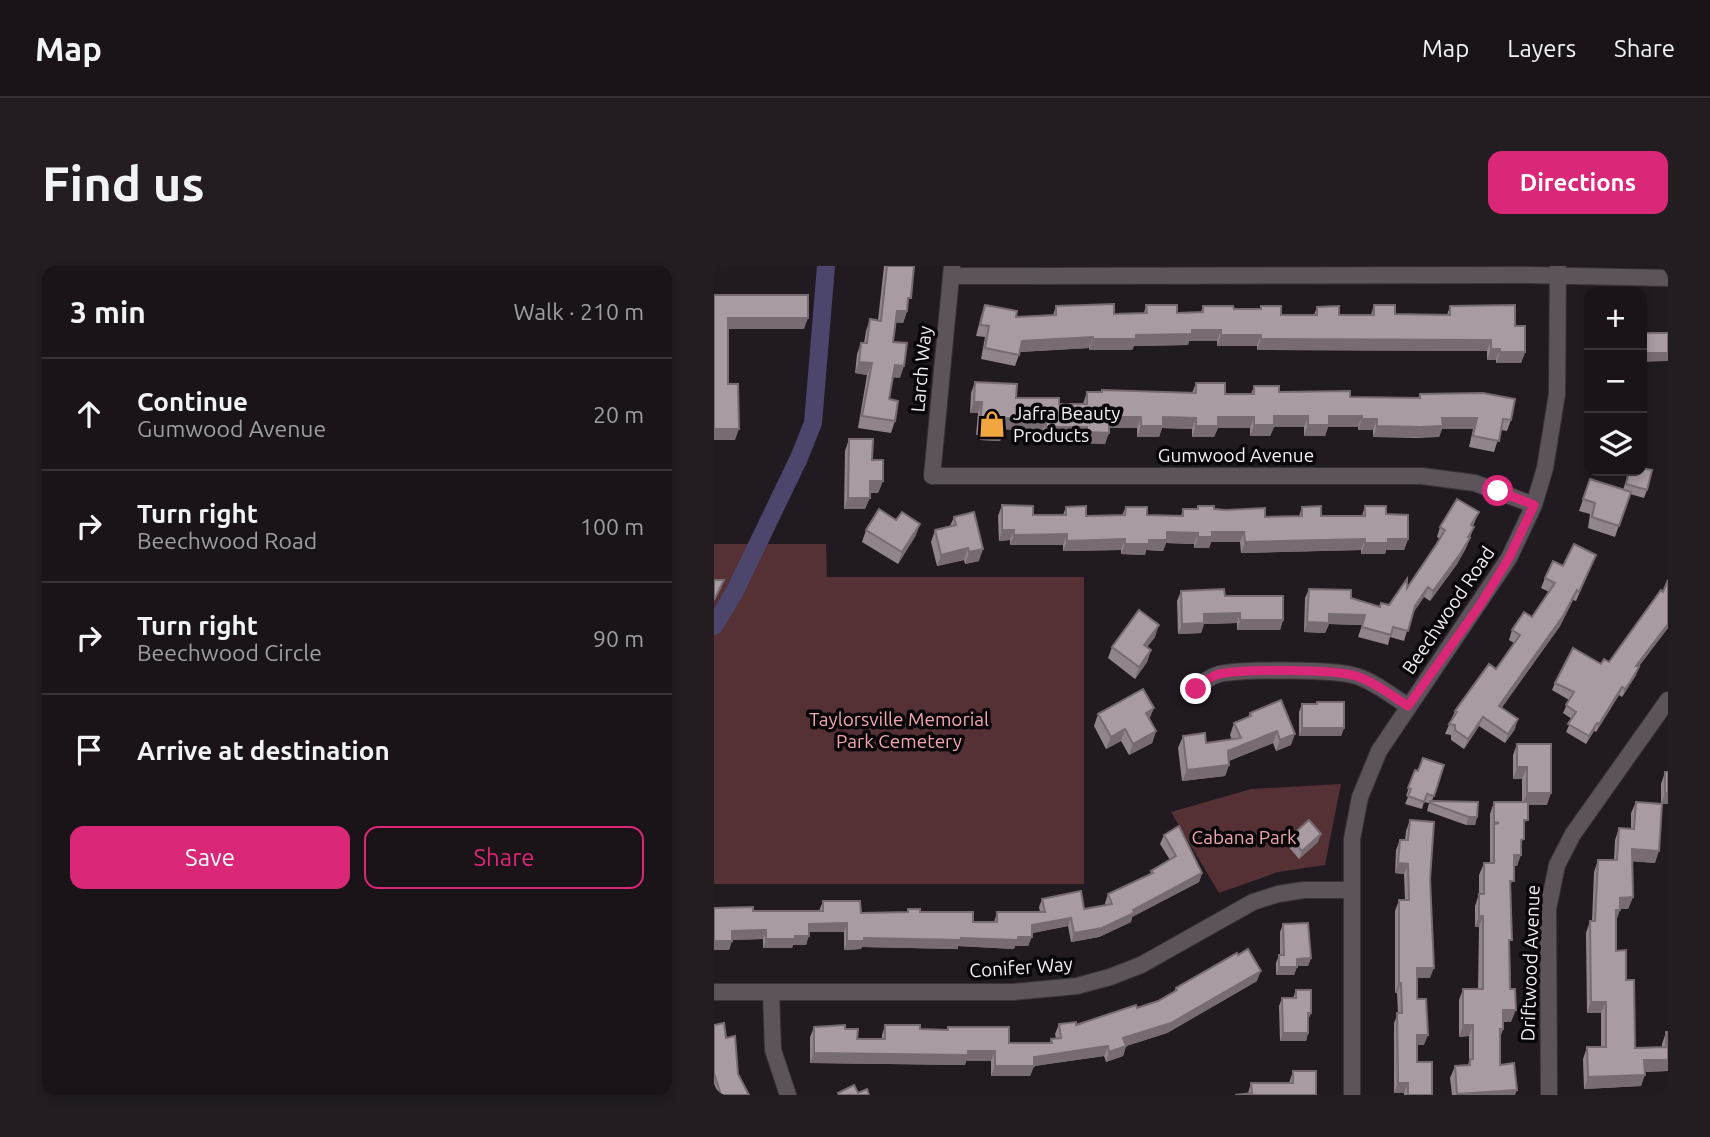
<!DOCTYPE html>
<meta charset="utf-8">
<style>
body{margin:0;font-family:Ubuntu,sans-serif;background:#231d22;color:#f1f3f6}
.controls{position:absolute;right:21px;top:21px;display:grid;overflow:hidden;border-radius:14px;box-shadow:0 4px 10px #0003}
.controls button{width:63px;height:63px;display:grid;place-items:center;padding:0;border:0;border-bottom:2px solid #383338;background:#1a1419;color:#f1f3f6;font:35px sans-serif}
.stop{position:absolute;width:21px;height:21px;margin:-16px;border:5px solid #db2777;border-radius:50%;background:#fff}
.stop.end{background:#db2777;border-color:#fff;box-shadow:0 2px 7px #0008}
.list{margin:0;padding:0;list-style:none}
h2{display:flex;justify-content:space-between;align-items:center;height:91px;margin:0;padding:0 28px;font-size:30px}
h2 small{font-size:23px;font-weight:400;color:#9f9ea2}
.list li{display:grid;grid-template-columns:46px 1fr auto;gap:21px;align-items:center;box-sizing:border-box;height:112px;padding:0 28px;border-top:2px solid #383338}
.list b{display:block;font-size:26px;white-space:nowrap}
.list p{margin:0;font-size:23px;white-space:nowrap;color:#9f9ea2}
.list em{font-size:23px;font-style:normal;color:#9f9ea2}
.actions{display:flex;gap:14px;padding:21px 28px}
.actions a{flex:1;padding:16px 0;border:2px solid #db2777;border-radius:14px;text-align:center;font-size:24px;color:#db2777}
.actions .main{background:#db2777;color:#fff}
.icon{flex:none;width:38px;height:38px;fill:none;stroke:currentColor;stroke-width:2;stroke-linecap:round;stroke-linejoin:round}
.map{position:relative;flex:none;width:954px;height:829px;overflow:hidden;border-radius:14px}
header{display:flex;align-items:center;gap:42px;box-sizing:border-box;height:98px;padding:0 35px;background:#1a1419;border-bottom:2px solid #383338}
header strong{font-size:33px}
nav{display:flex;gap:38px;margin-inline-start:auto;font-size:24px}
.intro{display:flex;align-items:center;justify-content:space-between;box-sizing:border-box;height:168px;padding:0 42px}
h1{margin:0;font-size:49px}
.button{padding:18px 32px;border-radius:14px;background:#db2777;color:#fff;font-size:24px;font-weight:700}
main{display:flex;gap:42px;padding:0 42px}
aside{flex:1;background:#1a1419;border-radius:14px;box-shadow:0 4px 10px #0003}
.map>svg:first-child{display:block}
.green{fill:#553136}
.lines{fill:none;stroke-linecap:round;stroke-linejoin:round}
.canal{stroke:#4c466c;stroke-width:18}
.minor-casing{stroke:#3a3439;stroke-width:18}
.minor{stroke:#5d545b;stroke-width:16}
.wall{fill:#90858a}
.shaded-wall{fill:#766c71}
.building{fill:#a89ba1;stroke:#766c71;stroke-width:2}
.route{stroke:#db2777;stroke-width:9}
.labels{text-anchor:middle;stroke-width:7;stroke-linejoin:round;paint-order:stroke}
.street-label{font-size:19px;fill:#f4eef3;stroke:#090609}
.poi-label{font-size:19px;fill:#f4eef3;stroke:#090609;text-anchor:start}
.park-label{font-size:19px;fill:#f3a5af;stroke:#090609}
</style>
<header>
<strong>Map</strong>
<nav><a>Map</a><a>Layers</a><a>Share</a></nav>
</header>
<div class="intro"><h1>Find us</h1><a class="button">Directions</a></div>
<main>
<aside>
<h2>3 min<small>Walk · 210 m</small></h2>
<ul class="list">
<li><svg class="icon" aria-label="ahead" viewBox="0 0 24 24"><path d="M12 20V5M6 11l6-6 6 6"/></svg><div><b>Continue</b><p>Gumwood Avenue</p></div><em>20 m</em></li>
<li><svg class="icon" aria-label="right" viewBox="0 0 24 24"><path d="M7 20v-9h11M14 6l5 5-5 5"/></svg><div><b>Turn right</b><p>Beechwood Road</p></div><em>100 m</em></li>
<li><svg class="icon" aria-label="right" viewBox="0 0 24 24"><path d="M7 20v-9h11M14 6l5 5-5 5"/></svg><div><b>Turn right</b><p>Beechwood Circle</p></div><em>90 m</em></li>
<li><svg class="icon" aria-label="arrive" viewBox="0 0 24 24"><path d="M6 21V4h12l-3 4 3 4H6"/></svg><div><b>Arrive at destination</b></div></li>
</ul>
<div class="actions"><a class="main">Save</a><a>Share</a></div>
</aside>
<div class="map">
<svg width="954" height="829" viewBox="0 0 954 829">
<rect width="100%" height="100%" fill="#221a21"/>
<!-- green -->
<path class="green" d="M0,278H112L113,311H370V618H0Z
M627,518L611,599L564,606L505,627L457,546L537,523Z"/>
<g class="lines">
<!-- canal -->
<path class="canal" d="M0,360L21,325L85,192L99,157L112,0"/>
<defs>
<path id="minor" d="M238,0L218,210H708L761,217L820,239
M237,10L813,9L954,12
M482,423C489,416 495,411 505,408C527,403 621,403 642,410C661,416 678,430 694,440
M0,726H299L363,720L396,711L427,699L539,636L564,628L590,624H638
M57,727L59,784L74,829
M638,829V573L646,531L665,485L795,292L820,239L831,202L843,128L844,0
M835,829L834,643L843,599L859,568L954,434"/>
</defs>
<!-- minor casing -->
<use href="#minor" class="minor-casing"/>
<!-- minor -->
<use href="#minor" class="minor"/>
</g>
<!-- wall -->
<path class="wall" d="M170,0H200L193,45L189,57L181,56L179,76L186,112L179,111L175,133L181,155L177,167L144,162L153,109L141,107L143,88L147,77H150L152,65L156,53L164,54Z
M271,39L302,51L339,49L342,40L400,48L430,47L432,39L463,47L487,46L489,40L520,43H546L547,40L567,49H600L603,41L625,49H657L660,39L681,48L733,49L736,40L801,60L811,86L807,97H782V94H773V85L543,84V80H503V75H475L474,79L420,80L418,84H375V82L306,86L301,100L267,93L271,71L262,70L267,50Z
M261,116L302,132L345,138H369L373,126L478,127L482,117L511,128H537L540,120L565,126L636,131L704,132L706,128L797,154L793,165L787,164L780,186L755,181L759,163H728L725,171L702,172L659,171V164H644V161H614L611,170H590V161H560L556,170H536V162H504L500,171H478V163L448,162L445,171H423V162H395L391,178L369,177V172H328V166L290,163L286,175L266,174L267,169H262L264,147H256L257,127Z
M135,173L158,194L169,215L164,227H156L151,243H130L131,185Z
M884,205H907L906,208Z
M915,205H928L933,224L930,232L916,228L901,271L874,262L876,248L865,245L876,213L909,224Z
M288,239L319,249H349L352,241L372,250L408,249L412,241L433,249L467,250L469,243H483L484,240L551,251L585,250L588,241L607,250H648L651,240L672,248L694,273L690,284H672L671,288H647V284L527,287L526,276H497L495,282H480V278L452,277L449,285L432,284L431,289L407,288V284L349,285V279H296V274L285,275L284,250Z
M765,246L759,260L760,261L752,282L743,298L716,335L710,331L698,348L690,375L676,371L674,379L644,371L648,359L615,358L611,367L590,366L591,332L595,323L637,332L666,341L675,339L693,322L726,273L723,271L726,261Z
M240,251L265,295L251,298L250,294L223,300L217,276L221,264L236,260Z
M152,264L202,269L184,298L148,276Z
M878,299L862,335L859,334L846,360L788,441L801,463L791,477L765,460L750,483L737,474V469L731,468L741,445L782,403L800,377L795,374L798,364L818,351L835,326L827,322L831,312L849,300Z
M467,325L511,330L569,354L566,364H523V357L490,358L487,367L464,368L463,335Z
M949,326L954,362L924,401L922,409L913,423L908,431L905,429L882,466L880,465L872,478L852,466L858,453L849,447L855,434L838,424L841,417L887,398L895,396Z
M441,371L433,381L437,384L433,396L421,413L394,392L398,381Z
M567,434L577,479L562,485L559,477L515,495V499L511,510L468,515L464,482L469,470L492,477L518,474L516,469L520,457L534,451L536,447Z
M603,436L630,462L627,470H585V446L588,438H602Z
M384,448L436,454L442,465L438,477L415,489L407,475L392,483L380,460Z
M803,478L833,539H814L807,582L803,600H800L796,625V680L797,756H789V763L786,772V799L801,829H738L736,812L741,800L754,799L755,795V770L745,771V734L749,723H764L765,661H761V640L765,628V609L770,597H776V548L780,536H808V513H799V489Z
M730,499L718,535L763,551L761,559H752L713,545L715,537L710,536L708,543L691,538L694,531L692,530L701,504L704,505Z
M951,506L954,538H948L941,597L918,595L919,631L914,643H906L902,655V685L912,714L921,782H948V778L952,766H954V805L931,806L927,820L870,823L869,793L873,781H887V747H873L872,667L876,655H878L880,606L884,594H900L901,574L905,562L917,563V547L922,536L947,537V518Z
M696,554L716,613V712H703V733L710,779H703V796L718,829H690V827H680V757L684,747L683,727H681V645L685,634H691L690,608L681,607L682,584L686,574H691L692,565Z
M450,569L488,607L485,616L418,651L417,656L385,671L357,676L354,660L318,667L314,680H301L300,683L244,680V683L148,681L147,683L130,684V666H95L92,679H79L78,682H49V673L18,674L15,684H0L39,645H105L109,635L147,647L193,646L194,643L259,656H280L283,646H326L325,641L328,633L370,643L391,639V637L394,628L436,609L437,605L456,594L446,578Z
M576,571L604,576L585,593L573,579Z
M569,658L597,692L594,700H583L580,709H562V697L565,689H566V666Z
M543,715L453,767L412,780L409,790L392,796L390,790L320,800L316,810H277V795H252L251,799L96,797V771L100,761L131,763L143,773H168V769L171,759L206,763L233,764L234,761L295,777H336L337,773L342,772L341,768L345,758L362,759L423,742L444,735L460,726L462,722Z
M582,724L597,747L594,754V767L592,775H566L565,740L568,732H579Z
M0,759L12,772L24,808L35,829H1L0,826Z
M579,805L602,829L534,827L537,817H575Z"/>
<!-- shaded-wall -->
<path class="shaded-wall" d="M183,45H193L189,57L178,56Z
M14,52H94L90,63H10Z
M478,64H507L503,75H475L474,79L420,80L418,84H375L379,73Z
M507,69H547L543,80H503Z
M379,71L375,82L304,86L308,75Z
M547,73L777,74L773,85L543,84Z
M777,83H786L782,94H773Z
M786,86H811L807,97H782Z
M930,87H954V95L928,96Z
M145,96L158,97L153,109L141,107Z
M181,99L190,100L186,112L177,111Z
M260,136H268L264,147H256Z
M560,150H594L590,161H560L556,170H536L540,159Z
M615,150H648L644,161H614L611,170H590L594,159Z
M395,151H427L423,162H391Z
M449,151L482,152L478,163L448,162L445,171H423L427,160Z
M504,151H540L536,162H504L500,171H478L482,160Z
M291,152L332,155L328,166L287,163Z
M728,152H763L759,163H728L725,171H659L663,160Z
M648,153H663L659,164H644Z
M266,158H271L267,169H262Z
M332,161H373L369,172H328Z
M0,163H25L21,174H0Z
M270,163L290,164L286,175L266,174Z
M373,166L395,167L391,178L369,177Z
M156,215H169L164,227L151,226Z
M134,232H156L151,243H130Z
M206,258L202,269L184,298L188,286Z
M288,264H300L296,274L285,275Z
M453,266L484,267L480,278L452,277L449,285L432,284L431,289L407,288L411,278L435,274Z
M498,266H530L526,276H497L495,282H480L484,271Z
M353,268L349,279H296L300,269Z
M756,272L752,282L743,298L716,335L719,325Z
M411,273L407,284L349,285L353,275Z
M651,273L647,284L527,287L531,276Z
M674,273H694L690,284H672L671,288H647L651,277Z
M254,282L250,294L223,300L227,289Z
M269,283L265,295L251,298L255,286Z
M714,321L710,331L697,350L701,340Z
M863,324L859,334L846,360L782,450L785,440Z
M526,347L523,357L490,358L487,367L464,368L468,358L490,348Z
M615,348L651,349L648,359L615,358L611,367L590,366L593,356Z
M526,354H569L566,364H523Z
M954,358V362L920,407L922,400Z
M445,359L441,371L426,390L430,379Z
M437,384L433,396L421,413L425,401Z
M925,401L922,409L908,431L911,423Z
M908,421L905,429L882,466L885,458Z
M440,442L435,454L432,447Z
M769,451L765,460L750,483L754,473Z
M804,453L801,463L791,477L794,468Z
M883,457L880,465L872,478L875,470Z
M588,462H630L627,470H585Z
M411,463L407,475L392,483L397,471Z
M442,465L438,477L415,489L419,478Z
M563,465L559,477L509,497L514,485Z
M581,468L577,479L562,485L566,474Z
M515,499L511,510L468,515L473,504Z
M803,501H813L808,513H799Z
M813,527H837L833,539H808Z
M951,527H954V538H947Z
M755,551H763L761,559H752Z
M607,568L604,576L585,593L588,585Z
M918,583L945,585L941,597L914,595Z
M800,589H807L803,600H796Z
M684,597L694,598L690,608L681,607Z
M488,607L485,616L418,651L417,656L385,671L357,676L360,667L419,644Z
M919,631L914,643H902L906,632Z
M902,644H906L902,655Z
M765,650H769L765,661H761Z
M357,652L354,660L314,668L318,659Z
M133,657L130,666H92L95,658Z
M52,664L49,673L15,674L18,665Z
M81,670H95L92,679H79L78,682H49L52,673Z
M318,671L314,680H301L300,683L244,680V683L148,681L147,683L130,684L133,675L150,672Z
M0,675H18L15,684H0Z
M597,692L594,700H580L583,693Z
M565,701H583L580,709H562Z
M703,702H720L716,712H700Z
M547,705L543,715L453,767L406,782L409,772Z
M685,717H687L683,727H681Z
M877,736H892L887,747H873Z
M789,744H802L797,756H785Z
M749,759H759L755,770L745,771Z
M569,767H594L592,775H566Z
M703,769H714L710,779H700Z
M394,780L390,790L320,800L316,810H277L281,800L320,791Z
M412,780L409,790L392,796L395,786Z
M281,785L277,795H252L251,799L96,797L100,787Z
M930,794H954V805L926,806Z
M931,809L927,820L870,823L874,811Z
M684,817H694L690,827H680Z
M803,824L801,829H743V828Z"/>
<!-- building -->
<path class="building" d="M173,0H200L197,32H194L193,45H183L179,76L193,77L190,100L181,99L175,133L184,135L181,155L148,150L158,97L145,96L147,77H153L156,53L167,55Z
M0,29H94V52H14V118H24L25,163H0Z
M400,38V48L433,47L432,39H463V47L489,46V40H519L520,43H547V40H567V49H603V41L625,40V49H660V39H681V48L736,49V40L801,39V60H811V86H786V83H777V74L547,73V69H507V64H478V68L422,69V73H379V71L308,75L305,89L271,82L275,60L266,59L271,39L303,45L302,51L342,49V40Z
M928,67H954V87H930L928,133Z
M261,116L303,118L302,132H345V138H373V126H388V124L482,127V117H511V128H540V120H565V126L636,125V131L706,132V128L769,127L801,133L797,154L789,153L785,175L759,170L763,152H728L729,160L706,161L663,160V153H648V150H615V159H594V150H560V159H540V151H504V160H482V152L449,151V160H427V151H395V167L373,166V161H332V155L291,152L290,164L270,163L271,158H266L268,136H260Z
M135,173H159L158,194H169V215H156V232H134Z
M928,202L938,204L933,224L912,218L915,205H928Z
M876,213L917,226L905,260L878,251L881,237L869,233Z
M743,233L765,246L757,259L760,261L754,271L756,272L746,288L719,325L714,321L701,340L694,365L679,361L677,369L648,361L651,349L615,348V357L593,356L595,323L637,324V332L666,341L667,337L675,339L693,313V322L722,279L731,264L726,261Z
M288,239L319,240V249H352V241L372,240V250L411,249L412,241H433V249L469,250V243H484V240H500V243L512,244L551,242V251L588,250V241L607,240V250H651V240H672V248L694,249V273H674V277H651V273L531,276L530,266H498V271H484V267L453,266V274H435V278H411V273L353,275V268L300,269V264H288Z
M165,243L182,254L188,246L206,258L188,286L152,264Z
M260,246L269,283L255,286L254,282L227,289L221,264L242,259L240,251Z
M860,278L882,289L865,326L863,324L849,350L785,440L804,453L794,468L769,451L754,473L741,464V459L735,458L743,446L741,445L775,398L782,403L806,369L798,364L810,346L818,351L841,317L831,312L839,295L849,300Z
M0,314H10L0,334Z
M954,314V358L922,400L925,401L916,416L911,423L908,421L885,458L883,457L875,470L854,458L862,446L852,439L860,426L841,417L859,382L887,398L890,393L895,396L947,324L949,326Z
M510,323L511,330H569V354H526V347L490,348V357L468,358L467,325Z
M425,344L445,359L430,379L437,384L425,401L398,381Z
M429,423L440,442L432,447L442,465L419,478L411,463L397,471L384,448Z
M567,434L581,468L566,474L563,465L514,485L515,499L473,504L469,470L491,467L492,477L527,472L520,457L537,450L536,447Z
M603,436H630V462H588V438H603Z
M803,478H837V527H813V501H803Z
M709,492L730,499L720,530L713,528L710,536L694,530L697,523L694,522L701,504L704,505Z
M951,506H954V527H951Z
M716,535L764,536L763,551H755L716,537Z
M780,536H814V554H810V573L807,574V589H800V615H796L798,674H795L796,723H801L802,744H789V763H786V799L800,797L803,824L743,828L741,800L756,799V793H759V759H749V723H769V650H765V628H770V597H780V558L785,557L780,556Z
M922,536L948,538L945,585L918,583L919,631L906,632V644H902V685L912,684V714H920L921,782L952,781V766H954V794H930L931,809L874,811L873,781H892V736H877L876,655H881L884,594H903L905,562L920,563Z
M595,554L607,568L588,585L576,571Z
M696,554L720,556L716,613L720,702H703V733H712L714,769H703V796H718V829H694V817H684L683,747H688L687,717H685V634H695L694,598L684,597L686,574H694Z
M465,560L488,607L419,644L420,647L388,662L360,667L357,652L318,659V671H304V674L247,672V674L150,672V675H133V657L95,658V670H81V673H52V664L18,665V675H0V642L39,641V645H109V635H146L147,647L194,646V643H206V646H259V656H283V646H331L328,633L367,625L370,643L398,638L394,628L439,607L437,605L462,590L450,569Z
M594,657L597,692L583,693V701H565V689H570L569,658Z
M534,683L547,705L457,757L409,772L412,780L395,786L394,780L320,791V800H281V785H254V789L100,787V761L131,759V763H144L143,773H171V759H206V763L234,764V761H295V777H338L337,773L347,772L345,758L362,756V759L422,739L423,742L444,735L463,724L462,722L523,687L524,689Z
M582,724H597V747H594V767H569L568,732H582Z
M10,757L12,772L21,770L24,808L35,829H7L0,807V759Z
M579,805H602V829H521L538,827L537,817H579Z
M140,819L144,827L153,823L155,829H125L124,827Z"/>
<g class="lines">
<!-- route -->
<path class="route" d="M482,423C489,416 495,411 505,408C527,403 621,403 642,410C661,416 678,430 694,440L766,339L795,292L820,239L784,225"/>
</g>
<!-- icons -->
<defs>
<symbol id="shop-bare" viewBox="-9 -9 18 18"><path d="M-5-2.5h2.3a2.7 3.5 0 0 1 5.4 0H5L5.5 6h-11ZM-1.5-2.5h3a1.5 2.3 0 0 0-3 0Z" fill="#f1a63f" stroke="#090609" stroke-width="2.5" paint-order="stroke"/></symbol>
</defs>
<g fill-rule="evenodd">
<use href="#shop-bare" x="259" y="139" width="38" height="38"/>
</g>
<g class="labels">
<!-- street labels -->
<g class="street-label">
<text transform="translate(207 103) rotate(-85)" y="7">Larch Way</text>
<text x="522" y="196">Gumwood Avenue</text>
<text transform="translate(734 344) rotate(-56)" y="7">Beechwood Road</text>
<text transform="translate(816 697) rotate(-88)" y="7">Driftwood Avenue</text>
<text transform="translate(307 701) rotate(-4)" y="7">Conifer Way</text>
</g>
<!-- poi labels -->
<g class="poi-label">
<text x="299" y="154">Jafra Beauty<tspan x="299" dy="22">Products</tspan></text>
</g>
<!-- park labels -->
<g class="park-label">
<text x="185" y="460">Taylorsville Memorial<tspan x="185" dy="22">Park Cemetery</tspan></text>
<text x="530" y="578">Cabana Park</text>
</g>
</g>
</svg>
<div class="controls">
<button>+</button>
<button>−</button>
<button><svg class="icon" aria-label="layers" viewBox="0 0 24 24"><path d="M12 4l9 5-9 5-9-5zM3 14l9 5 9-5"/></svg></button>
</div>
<div class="stop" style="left:784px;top:225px"></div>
<div class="stop end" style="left:482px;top:423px"></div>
</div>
</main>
